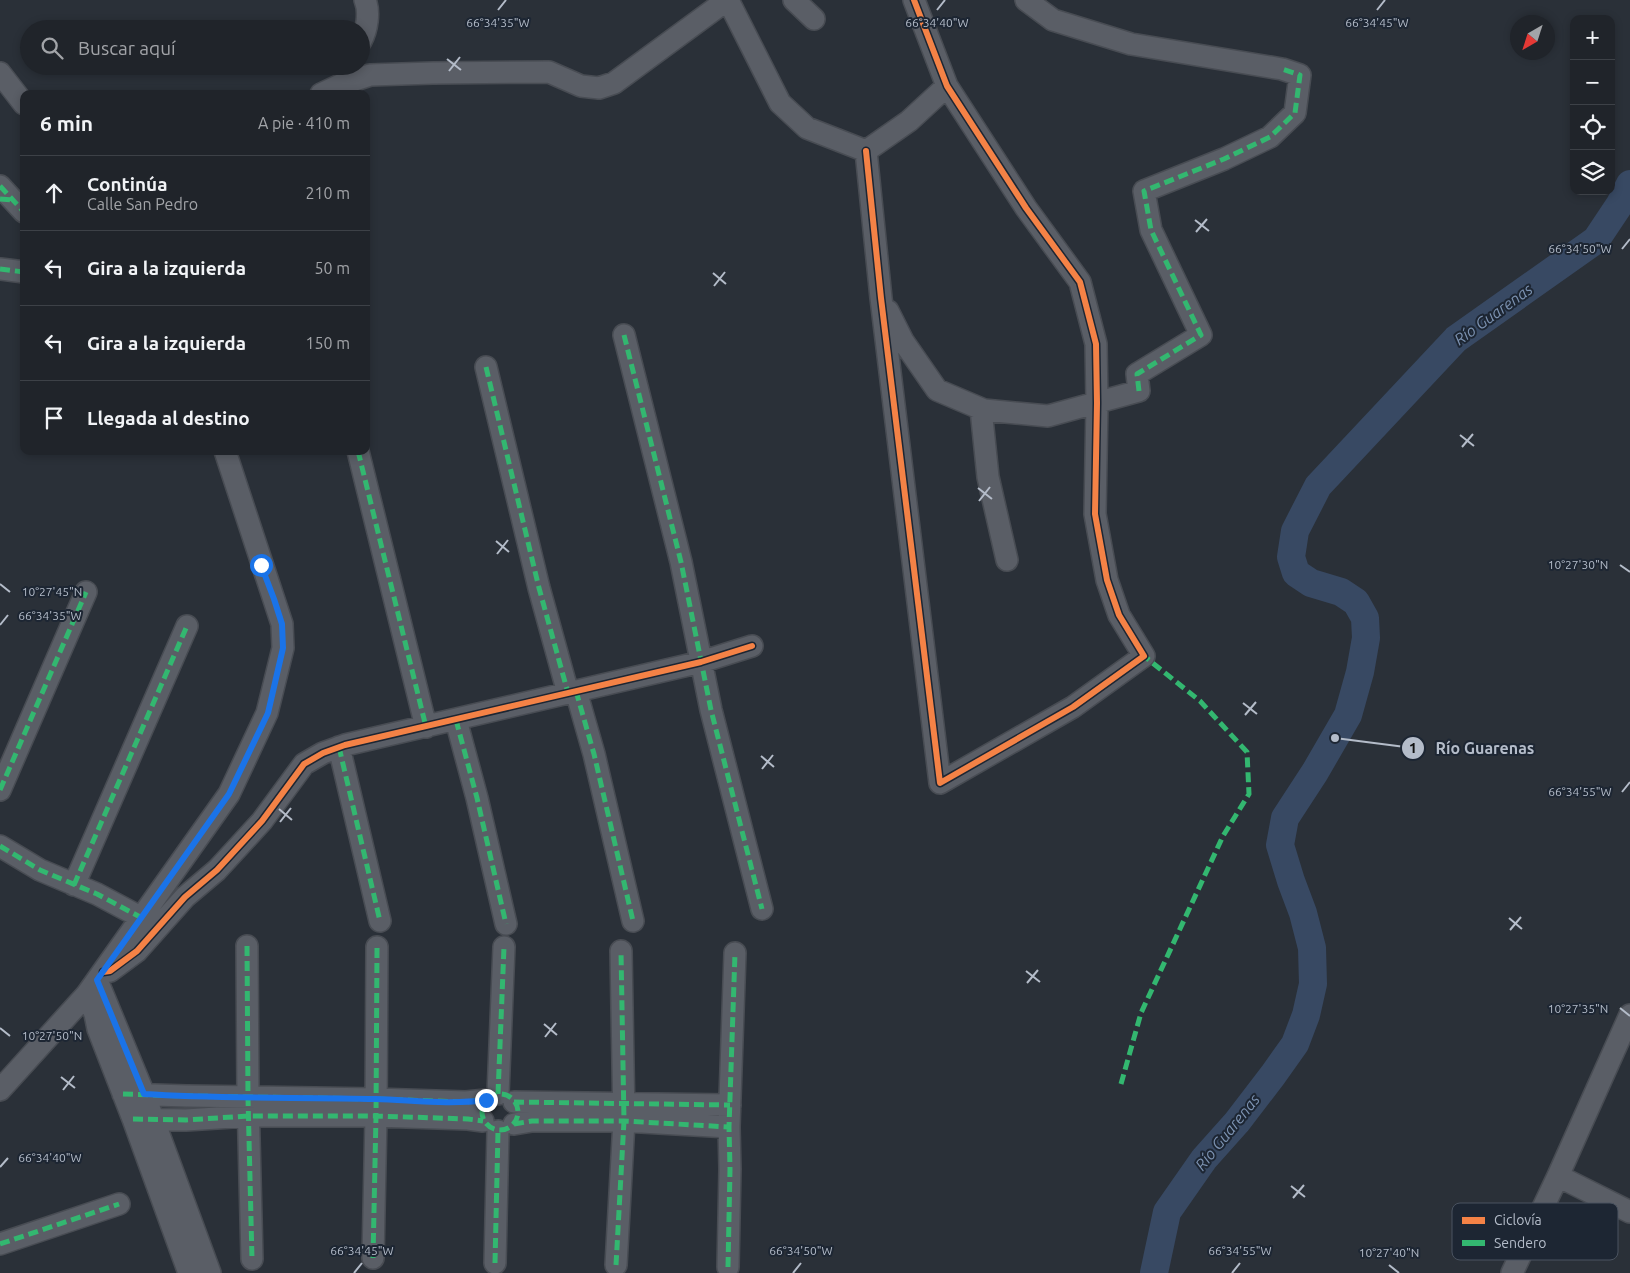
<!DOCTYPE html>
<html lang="es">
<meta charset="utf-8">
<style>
body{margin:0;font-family:Ubuntu,sans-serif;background:#2d3036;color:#f1f3f6}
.controls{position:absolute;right:15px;top:15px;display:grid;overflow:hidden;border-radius:10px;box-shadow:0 2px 8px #0003}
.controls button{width:45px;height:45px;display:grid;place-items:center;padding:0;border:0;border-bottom:1px solid #3d4147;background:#20242a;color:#f1f3f6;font:25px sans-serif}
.compass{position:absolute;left:1510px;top:15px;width:45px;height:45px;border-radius:50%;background:#20242a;box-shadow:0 2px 8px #0003;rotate:219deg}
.stop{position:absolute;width:15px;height:15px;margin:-11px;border:4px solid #1a73e8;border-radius:50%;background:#fff}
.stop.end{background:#1a73e8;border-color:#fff;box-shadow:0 1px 5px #0008}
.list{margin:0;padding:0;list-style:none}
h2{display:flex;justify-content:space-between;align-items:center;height:65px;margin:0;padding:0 20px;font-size:21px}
h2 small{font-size:16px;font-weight:400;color:#a2a4a8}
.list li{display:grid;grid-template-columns:32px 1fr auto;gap:15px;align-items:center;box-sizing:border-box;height:75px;padding:0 20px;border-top:1px solid #3d4147}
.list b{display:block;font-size:19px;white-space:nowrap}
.list p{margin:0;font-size:16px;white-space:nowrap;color:#a2a4a8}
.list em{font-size:16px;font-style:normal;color:#a2a4a8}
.icon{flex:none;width:28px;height:28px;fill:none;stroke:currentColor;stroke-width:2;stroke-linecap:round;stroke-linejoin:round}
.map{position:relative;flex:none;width:1630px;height:1273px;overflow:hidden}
.search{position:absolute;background:#20242a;box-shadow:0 2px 8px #0003;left:20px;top:20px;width:350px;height:55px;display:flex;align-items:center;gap:12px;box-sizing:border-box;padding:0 18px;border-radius:28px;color:#a2a4a8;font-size:19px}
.panel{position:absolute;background:#20242a;box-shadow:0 2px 8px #0003;left:20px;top:90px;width:350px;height:365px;border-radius:10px}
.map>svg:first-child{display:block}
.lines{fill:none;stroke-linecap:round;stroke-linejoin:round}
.river{stroke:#384963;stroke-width:28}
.minor-casing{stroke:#484c53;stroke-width:24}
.minor{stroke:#5a5e66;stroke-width:21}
.quiet{stroke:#33b770;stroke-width:5;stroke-dasharray:10 5;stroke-linecap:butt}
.cycleway-casing{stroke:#1d2633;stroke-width:9}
.cycleway{stroke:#f48246;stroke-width:6}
.route{stroke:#1a73e8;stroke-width:6}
.ticks{fill:none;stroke:#b4bcc9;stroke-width:2}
.labels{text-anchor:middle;stroke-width:4;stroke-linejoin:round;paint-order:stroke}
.water-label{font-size:16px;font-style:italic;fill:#7c92b1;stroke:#1d2633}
.key{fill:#1d2633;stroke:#4a5360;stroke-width:1}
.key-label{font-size:14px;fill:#b4bcc9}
.ticks-label{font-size:12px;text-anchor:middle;fill:#b4bcc9;stroke:#1d2633;stroke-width:4;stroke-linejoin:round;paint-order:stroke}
.leader{fill:none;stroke:#b4bcc9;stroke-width:2}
.callout-dot{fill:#b4bcc9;stroke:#1d2633;stroke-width:2}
.mark-label{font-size:15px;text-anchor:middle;font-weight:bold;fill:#111}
.callout-label{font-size:16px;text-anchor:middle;font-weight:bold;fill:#b4bcc9;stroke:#1d2633;stroke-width:4;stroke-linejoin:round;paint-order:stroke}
</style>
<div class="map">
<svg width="1630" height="1273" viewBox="0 0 1630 1273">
<rect width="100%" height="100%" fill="#2a3038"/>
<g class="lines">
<!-- river -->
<path class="river" d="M1154,1273L1167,1212L1204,1159L1237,1122L1273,1075L1295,1044L1306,1015L1313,984L1312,948L1303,913L1291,881L1280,845L1285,818L1315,772L1348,715L1360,672L1366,638L1365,618L1356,602L1341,592L1311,583L1296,573L1291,557L1295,531L1318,486L1456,339L1596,240L1620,204L1630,184"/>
<defs>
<path id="minor" d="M728,0L780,103L807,128L866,151
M794,0L814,19
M361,41C367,30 370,12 365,0
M0,73L24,104
M321,94L340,85L370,75L433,73L549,72L581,86L599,88L614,83L727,0
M866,151L881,298L940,783L1073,707L1144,656L1119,615L1107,580L1095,514L1097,403L1096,344L1080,282L1026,208L947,86L914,0
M866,151L909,121L947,86
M0,186L24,212
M0,269L24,272
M888,311L903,341L937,390L984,410L1048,416L1139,391L1137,374L1201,335L1151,230L1144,191L1224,159L1270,137L1295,113L1300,75L1282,69L1131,44L1053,20L1026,0
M624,335L681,562L711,710L762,909
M486,367L539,588L568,693
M981,409L988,477L1007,560
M358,451L426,727
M576,691L594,754L633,921
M456,720L477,798L506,924
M339,747L380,921
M0,790L86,592
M0,846L40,870L97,894L142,918
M74,885L187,626
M247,946L248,1098L252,1259
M103,972L110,971L137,951L185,897L217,870L262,821L304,764L323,753L345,745L701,662L752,646
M97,980L144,1094L210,1273
M87,994L95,1014L98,1029L133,1119L189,1273
M0,1090L87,994L229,794L267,713L283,648L282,624L225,451
M123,1094L187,1096L376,1099L466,1102L486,1100
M498,1094L504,947
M514,1102L730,1105
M133,1119L186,1120L248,1116H376L468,1119L483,1121
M514,1124L532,1121H624L729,1127
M1558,1176L1630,1212
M0,1244L119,1204
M373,1258L376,1116L377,947
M495,1263L498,1131
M616,1265L624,1121L621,951
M728,1267L730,1169L729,1127L735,953
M1512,1273L1558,1176L1630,1015"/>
</defs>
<!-- minor casing -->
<use href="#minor" class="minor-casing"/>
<!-- minor -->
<use href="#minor" class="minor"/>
<!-- quiet -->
<path class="quiet" d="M0,186L24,212
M0,199L13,200
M0,269L24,272
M624,335L681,562L711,710L762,909
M486,367L539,588L568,693
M1139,391L1137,374L1201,335L1151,230L1144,191L1224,159L1270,137L1295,113L1300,75L1282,69
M358,451L426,727
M576,691L594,754L633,921
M456,720L477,798L506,924
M339,747L380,921
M0,790L86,592
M0,846L40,870L97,894L142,918
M74,885L187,626
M247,946L248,1098L252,1259
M1121,1084L1141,1013L1223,836L1249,794L1247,752L1200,701L1144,656
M482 1112a18 18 0 1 1 36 0a18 18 0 1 1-36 0Z
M123,1094L187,1096L376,1099L466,1102L486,1100
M498,1094L504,947
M514,1102L730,1105
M133,1119L186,1120L248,1116H376L468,1119L483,1121
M514,1124L532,1121H624L729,1127
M0,1244L119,1204
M373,1258L376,1116L377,947
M495,1263L498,1131
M616,1265L624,1121L621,951
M728,1267L730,1169L729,1127L735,953"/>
<defs>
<path id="cycleway" d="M866,151L881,298L940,783L1073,707L1144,656L1119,615L1107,580L1095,514L1097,403L1096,344L1080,282L1026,208L947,86L914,0
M103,972L110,971L137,951L185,897L217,870L262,821L304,764L323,753L345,745L701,662L752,646"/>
</defs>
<!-- cycleway casing -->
<use href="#cycleway" class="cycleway-casing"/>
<!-- cycleway -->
<use href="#cycleway" class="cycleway"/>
</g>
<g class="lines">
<!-- route -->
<path class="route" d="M261,565L274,599L282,624L283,648L268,713L229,794L97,980L144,1094C221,1099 298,1097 376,1099C412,1100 449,1105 486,1100"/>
</g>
<!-- ticks -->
<path class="ticks" d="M498,10L506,0M937,10L945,0M1377,10L1385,0M447,59L461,70M449,71L460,57M1195,220L1209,231M1196,232L1207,219M1622,249L1630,239M713,273L726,284M714,286L725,272M1460,435L1474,446M1462,447L1473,434M978,488L992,499M979,501L990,487M496,541L509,552M497,554L508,540M1620,565L1630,572M0,584L10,592M0,625L8,615M1243,703L1257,714M1245,715L1256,702M761,756L774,767M762,769L773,755M1622,792L1630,782M279,809L292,820M280,822L291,808M1509,918L1522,929M1510,930L1521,917M1026,971L1040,982M1027,983L1038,970M1620,1008L1630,1016M544,1024L557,1035M0,1028L10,1036M545,1037L556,1023M61,1077L75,1088M63,1090L74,1076M0,1167L8,1158M1291,1186L1305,1197M1293,1198L1304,1185M1389,1265L1399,1273M354,1273L362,1263M793,1273L801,1263M1232,1273L1240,1263"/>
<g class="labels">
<!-- water labels -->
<g class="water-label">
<text transform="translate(1493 314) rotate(-36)" y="6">Río Guarenas</text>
<text transform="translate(1227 1132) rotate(-51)" y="6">Río Guarenas</text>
</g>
</g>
<!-- legend -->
<rect x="1452" y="1203" width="166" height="57" rx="8" class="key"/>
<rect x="1462" y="1217" width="23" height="7" fill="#f48246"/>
<rect x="1462" y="1240" width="23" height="6" fill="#33b770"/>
<g class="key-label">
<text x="1494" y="1225">Ciclovía</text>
<text x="1494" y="1248">Sendero</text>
</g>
<g class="ticks-label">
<text x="498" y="27">66°34'35"W</text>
<text x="937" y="27">66°34'40"W</text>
<text x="1377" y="27">66°34'45"W</text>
<text x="1580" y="253">66°34'50"W</text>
<text x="1578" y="569">10°27'30"N</text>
<text x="52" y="596">10°27'45"N</text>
<text x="50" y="620">66°34'35"W</text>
<text x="1580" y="796">66°34'55"W</text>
<text x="1578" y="1013">10°27'35"N</text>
<text x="52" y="1040">10°27'50"N</text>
<text x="50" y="1162">66°34'40"W</text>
<text x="362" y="1255">66°34'45"W</text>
<text x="801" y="1255">66°34'50"W</text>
<text x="1240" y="1255">66°34'55"W</text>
<text x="1389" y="1257">10°27'40"N</text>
</g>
<!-- callouts -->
<path class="leader" d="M1335 738L1413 748"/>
<g class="callout-dot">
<circle cx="1335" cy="738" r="5"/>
<circle cx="1413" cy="748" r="12"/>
</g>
<g class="mark-label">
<text x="1413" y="753">1</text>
</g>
<g class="callout-label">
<text x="1485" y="754">Río Guarenas</text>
</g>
</svg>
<div class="controls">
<button>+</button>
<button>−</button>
<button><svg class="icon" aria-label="locate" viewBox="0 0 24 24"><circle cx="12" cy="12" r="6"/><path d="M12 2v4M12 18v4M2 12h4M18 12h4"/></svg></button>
<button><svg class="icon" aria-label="layers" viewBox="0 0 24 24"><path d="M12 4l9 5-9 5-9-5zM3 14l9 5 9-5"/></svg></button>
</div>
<svg class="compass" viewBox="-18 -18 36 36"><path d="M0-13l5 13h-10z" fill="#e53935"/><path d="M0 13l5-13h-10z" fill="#a2a4a8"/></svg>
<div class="stop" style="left:261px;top:565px"></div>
<div class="stop end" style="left:486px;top:1100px"></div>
<div class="search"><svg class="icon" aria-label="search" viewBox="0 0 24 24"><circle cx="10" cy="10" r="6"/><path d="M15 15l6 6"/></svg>Buscar aquí</div>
<section class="panel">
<h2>6 min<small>A pie · 410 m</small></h2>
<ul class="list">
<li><svg class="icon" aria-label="ahead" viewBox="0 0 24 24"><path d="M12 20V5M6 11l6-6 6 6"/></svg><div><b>Continúa</b><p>Calle San Pedro</p></div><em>210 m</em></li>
<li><svg class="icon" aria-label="left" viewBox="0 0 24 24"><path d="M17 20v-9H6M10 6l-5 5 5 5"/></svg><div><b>Gira a la izquierda</b></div><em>50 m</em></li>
<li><svg class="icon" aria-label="left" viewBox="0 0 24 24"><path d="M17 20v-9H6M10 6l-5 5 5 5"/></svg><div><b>Gira a la izquierda</b></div><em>150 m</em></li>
<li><svg class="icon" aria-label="arrive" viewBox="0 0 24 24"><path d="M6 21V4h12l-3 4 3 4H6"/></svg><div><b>Llegada al destino</b></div></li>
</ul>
</section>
</div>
